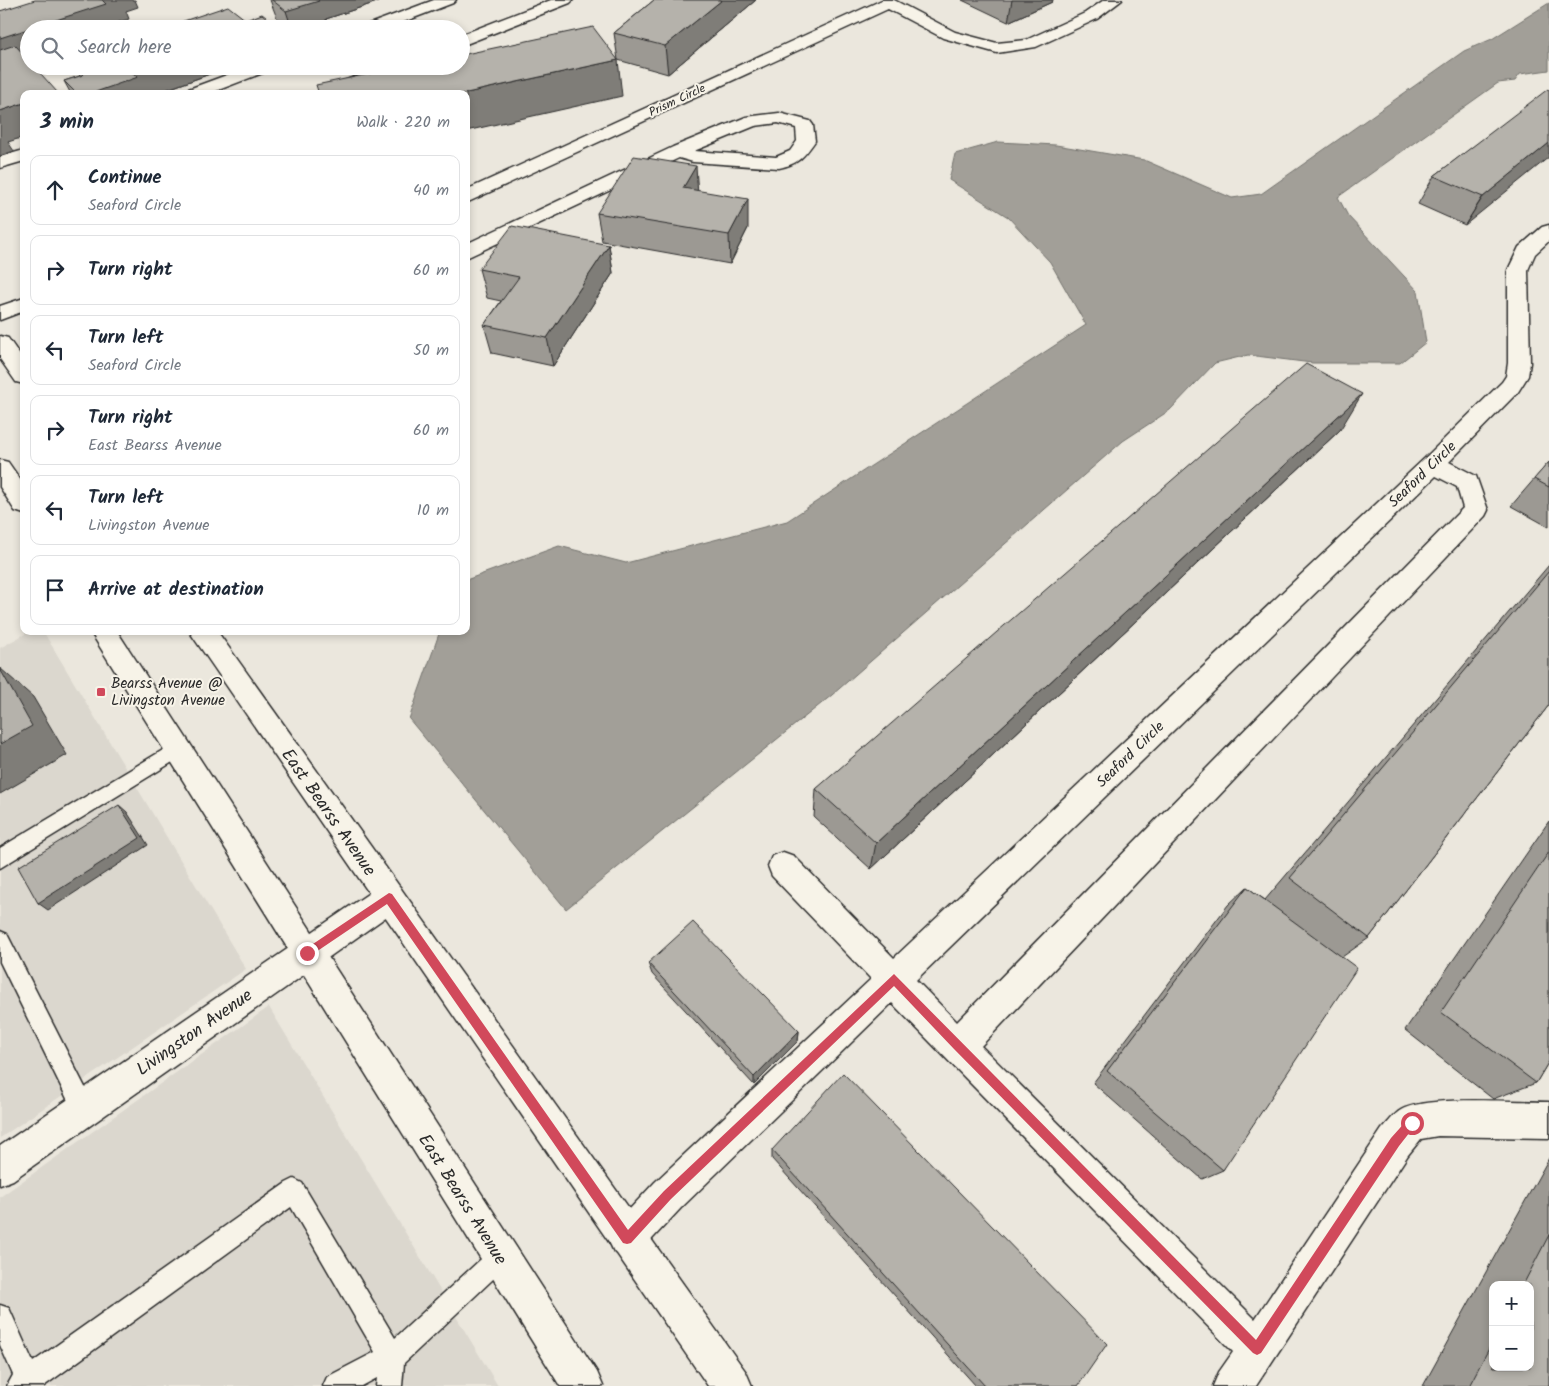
<!DOCTYPE html>
<meta charset="utf-8">
<style>
body{margin:0;font-family:Kalam,sans-serif;background:#f2f2f3;color:#1f2937}
.controls{position:absolute;right:15px;bottom:15px;display:grid;overflow:hidden;border-radius:10px;box-shadow:0 2px 8px #0003}
.controls button{width:45px;height:45px;display:grid;place-items:center;padding:0;border:0;border-bottom:1px solid #e0e1e3;background:#fff;color:#1f2937;font:25px sans-serif}
.stop{position:absolute;width:15px;height:15px;margin:-11px;border:4px solid #d1495b;border-radius:50%;background:#fff}
.stop.end{background:#d1495b;border-color:#fff;box-shadow:0 1px 5px #0008}
.list{margin:0;padding:0;list-style:none}
h2{display:flex;justify-content:space-between;align-items:center;height:65px;margin:0;padding:0 20px;font-size:21px}
h2 small{font-size:16px;font-weight:400;color:#747a83}
.list li{display:grid;grid-template-columns:32px 1fr auto;gap:15px;align-items:center;box-sizing:border-box;height:70px;margin:0 10px 10px;padding:0 10px;border:1px solid #e0e1e3;border-radius:10px}
.list b{display:block;font-size:19px;white-space:nowrap}
.list p{margin:0;font-size:16px;white-space:nowrap;color:#747a83}
.list em{font-size:16px;font-style:normal;color:#747a83}
.icon{flex:none;width:28px;height:28px;fill:none;stroke:currentColor;stroke-width:2;stroke-linecap:round;stroke-linejoin:round}
.map{position:relative;flex:none;width:1549px;height:1386px;overflow:hidden}
.search{position:absolute;background:#fff;box-shadow:0 2px 8px #0003;left:20px;top:20px;width:450px;height:55px;display:flex;align-items:center;gap:12px;box-sizing:border-box;padding:0 18px;border-radius:28px;color:#747a83;font-size:19px}
.panel{position:absolute;background:#fff;box-shadow:0 2px 8px #0003;left:20px;top:90px;width:450px;height:545px;border-radius:10px}
.map>svg:first-child{display:block}
.built{fill:#dbd7ce}
.water{fill:#a29f98;stroke:#72716c}
.lines{fill:none;stroke-linecap:round;stroke-linejoin:round}
.service-casing{stroke:#2b2b2b;stroke-width:3}
.minor-casing{stroke:#2b2b2b;stroke-width:3}
.tertiary-casing{stroke:#2b2b2b;stroke-width:3}
.secondary-casing{stroke:#2b2b2b;stroke-width:3}
.service{fill:#f7f3e8;fill-rule:evenodd}
.minor{fill:#f7f3e8;fill-rule:evenodd}
.tertiary{fill:#f7f3e8;fill-rule:evenodd}
.secondary{fill:#f7f3e8;fill-rule:evenodd}
.wall{fill:#9c9993;stroke:#2b2b2b;fill-rule:evenodd}
.shaded-wall{fill:#7f7d78;stroke:#2b2b2b}
.building{fill:#b5b2ab;stroke:#2b2b2b}
.route{fill:#d1495b}
.poi-dot{fill:#d1495b;stroke:#f7f3e8;stroke-width:2}
.labels{text-anchor:middle;stroke-width:4;stroke-linejoin:round;paint-order:stroke}
.far-street-label{font-size:12px;fill:#2b2b2b;stroke:#f7f3e8}
.street-label{font-size:15px;fill:#2b2b2b;stroke:#f7f3e8}
.poi-label{font-size:15px;fill:#2b2b2b;stroke:#f7f3e8;text-anchor:start}
.near-street-label{font-size:18px;fill:#2b2b2b;stroke:#f7f3e8}
</style>
<div class="map">
<svg width="1549" height="1386" viewBox="0 0 1549 1386">
<rect width="100%" height="100%" fill="#ebe7dd"/>
<filter id="ink" filterUnits="userSpaceOnUse"><feTurbulence type="fractalNoise" baseFrequency=".02" numOctaves="2"/><feDisplacementMap in="SourceGraphic" scale="10" xChannelSelector="R" yChannelSelector="G"/><feConvolveMatrix kernelMatrix="1 2 1 2 8 2 1 2 1" color-interpolation-filters="sRGB"/></filter>
<g filter="url(#ink)">
<!-- built -->
<path class="built" d="M30,631H43L246,969L0,1138V648Z
M269,1007L498,1386H0V1197Z"/>
<!-- water -->
<path class="water" d="M1549,3V70L1520,74L1515,81L1498,83L1338,197L1348,216L1418,291L1426,342L1400,363H1312L1248,355L1215,363L1170,410L1123,441L832,695L566,909L409,719L440,631H466V580L559,546L626,563L787,521L1086,325L1050,262L1008,217L949,180L955,154L998,142L1056,145L1144,160L1232,198L1261,194L1464,51L1492,39Z"/>
<g class="lines">
<defs>
<path id="service" d="M178,741L184,743L187,749L184,755L0,868V848Z
M0,931L7,934L92,1101L95,1109L92,1117L84,1120L76,1117L0,962Z
M294,1179L302,1183L395,1338L492,1249L500,1245L508,1249L512,1257L508,1265L404,1363L402,1386H376L377,1378L362,1386H323L327,1377L375,1352L291,1207L44,1386H7L13,1375L0,1345V1305L9,1308L33,1362L286,1183Z"/>
<path id="minor" d="M434,0H456L453,3L385,29H362L364,26Z
M551,0H573L570,3L461,46V35Z
M882,0H894L955,32L997,43L1026,40L1085,13L1104,0H1122L1097,19L1036,47L997,53L943,38L888,9L466,203V190Z
M251,66H275L273,69L208,94H184L186,90Z
M382,66H405L403,69L343,94H319L321,90Z
M779,113L810,121L813,125L815,141C804,157 798,164 779,168L693,162L679,158L466,258V244L673,147L746,117ZM778,123L796,128L797,141L790,151L776,157L694,151L755,126Z
M24,150V161L0,168V157Z
M1549,225V241L1535,254L1528,270L1530,363L1528,376L1518,392L1449,462L1476,476L1488,510L1485,516L981,1046L1255,1319L1382,1129C1388,1123 1394,1114 1401,1110C1428,1095 1515,1102 1549,1102V1138L1438,1136L1421,1139L1408,1155L1256,1386H1213L1219,1372L1233,1352L892,1003L681,1208L640,1252L627,1258L614,1252L608,1239L614,1226L655,1182L871,979L772,876L768,866L772,856L783,852L794,856L894,958L1425,458L1502,382L1506,376L1508,363V270L1519,247L1542,227ZM1436,476L1457,487L1463,508L957,1022L916,980Z
M24,298V311L0,320V306Z"/>
<path id="tertiary" d="M389,882L400,887L405,897L400,907L13,1180L0,1185V1146L378,887Z"/>
<path id="secondary" d="M0,336L8,338L24,361V384L16,382L0,359Z
M0,460L8,462L24,485V514L15,511L0,487Z
M90,631H117L597,1372L603,1386H560Z
M189,631H217L746,1372L752,1386H708Z"/>
</defs>
<!-- service casing -->
<use href="#service" class="service-casing"/>
<!-- minor casing -->
<use href="#minor" class="minor-casing"/>
<!-- tertiary casing -->
<use href="#tertiary" class="tertiary-casing"/>
<!-- secondary casing -->
<use href="#secondary" class="secondary-casing"/>
<!-- service -->
<use href="#service" class="service"/>
<!-- minor -->
<use href="#minor" class="minor"/>
<!-- tertiary -->
<use href="#tertiary" class="tertiary"/>
<!-- secondary -->
<use href="#secondary" class="secondary"/>
</g>
<!-- wall -->
<path class="wall" d="M270,0H383L326,19L328,28L326,29H284L280,26Z
M654,0H756L668,74L618,60L614,33Z
M962,0H1053L1052,2L1008,22Z
M232,66L154,94H71L64,81L80,76L75,67Z
M1549,90L1465,225L1418,204L1434,176Z
M698,191L748,228L730,264L602,241L597,213Z
M609,245L613,273L553,366L492,353L484,325L501,301L487,298L479,269Z
M1340,430L871,869L814,817L816,789Z
M1549,462V527L1511,506Z
M1549,565V705L1369,938L1342,957L1223,1170L1202,1179L1093,1083L1228,905L1247,887L1265,900Z
M1549,821V1061L1536,1083L1493,1099L1405,1030Z
M648,963L799,1031L798,1041L754,1085L652,974Z
M772,1150L1078,1386H976L772,1159Z
M1549,1158V1386H1423ZM1493,1285H1530L1493,1367Z"/>
<!-- shaded-wall -->
<path class="shaded-wall" d="M100,0H135L138,7L126,11L129,19L116,23L118,29H29V61L0,71V38Z
M313,0H383L326,19L328,28L326,29H292L286,11Z
M722,0H756L668,74L665,46Z
M1012,0H1053L1052,2L1008,22Z
M618,60L622,96L466,131V94H462Z
M139,66H232L154,94H90L129,70Z
M24,103V137L8,142L14,151L0,156V111Z
M1549,143V157L1465,225L1483,197Z
M696,166L698,195L683,188Z
M748,199V228L730,264L729,235Z
M609,245L613,273L553,366L547,338Z
M1362,394L1340,430L871,869L876,843Z
M0,668L33,697L67,755L0,794Z
M119,805L127,812L148,845L48,910L38,903Z
M799,1031L798,1041L754,1085V1077Z"/>
<!-- building -->
<path class="building" d="M35,0H102L106,4L0,38V11Z
M272,0H318L319,1L286,11Z
M654,0H722L665,46L614,33Z
M228,6L246,20L262,14L280,28L278,29H160Z
M593,27L618,60L462,94H319L316,85L407,66H461V55Z
M15,45L29,60V66H34L57,92L52,94H24V103L0,111V50Z
M77,66H139L129,70L138,77L90,94H77L64,81L83,75L75,67Z
M1548,89L1549,90V143L1483,197L1434,176Z
M634,156L696,166L683,188L748,199L729,235L597,213Z
M512,226L609,245L547,338L484,325L519,277L479,269Z
M1306,364L1362,394L876,843L816,789Z
M1549,462V487L1534,479Z
M1549,571V705L1369,938L1290,878Z
M0,669L32,726L0,744Z
M119,805L140,838L38,903L18,867Z
M1549,852V1061L1536,1083L1441,1012Z
M1247,887L1357,968L1223,1170L1107,1071Z
M693,922L799,1031L754,1077L648,963Z
M843,1073L1107,1344L1078,1386H985L772,1150Z
M1549,1235V1386H1469L1493,1341V1367H1530V1285H1523Z"/>
</g>
<!-- route -->
<path class="route" d="M389,893L392,894L628,1230L664,1191L894,974L1256,1340L1391,1138L1408,1119L1412,1118L1416,1119L1417,1123L1399,1146L1261,1353L1257,1355L1253,1353L954,1049L894,986L671,1199L631,1243L627,1244L623,1243L387,904L310,956H304V950Z"/>
<!-- markers -->
<rect class="poi-dot" x="96" y="687" width="10" height="10" rx="2.5"/>
<g class="labels">
<!-- far-street labels -->
<g class="far-street-label">
<text transform="translate(677 100) rotate(-25)" y="4">Prism Circle</text>
</g>
<!-- street labels -->
<g class="street-label">
<text transform="translate(1422 474) rotate(-44)" y="5">Seaford Circle</text>
<text transform="translate(1130 754) rotate(-44)" y="5">Seaford Circle</text>
</g>
<!-- poi labels -->
<g class="poi-label">
<text x="111" y="688">Bearss Avenue @<tspan x="111" dy="17">Livingston Avenue</tspan></text>
</g>
<!-- near-street labels -->
<g class="near-street-label">
<text transform="translate(329 812) rotate(55)" y="6">East Bearss Avenue</text>
<text transform="translate(194 1032) rotate(-35)" y="6">Livingston Avenue</text>
<text transform="translate(463 1199) rotate(58)" y="6">East Bearss Avenue</text>
</g>
</g>
</svg>
<div class="controls">
<button>+</button>
<button>−</button>
</div>
<div class="stop" style="left:1412px;top:1123px"></div>
<div class="stop end" style="left:307px;top:953px"></div>
<div class="search"><svg class="icon" aria-label="search" viewBox="0 0 24 24"><circle cx="10" cy="10" r="6"/><path d="M15 15l6 6"/></svg>Search here</div>
<section class="panel">
<h2>3 min<small>Walk · 220 m</small></h2>
<ul class="list">
<li><svg class="icon" aria-label="ahead" viewBox="0 0 24 24"><path d="M12 20V5M6 11l6-6 6 6"/></svg><div><b>Continue</b><p>Seaford Circle</p></div><em>40 m</em></li>
<li><svg class="icon" aria-label="right" viewBox="0 0 24 24"><path d="M7 20v-9h11M14 6l5 5-5 5"/></svg><div><b>Turn right</b></div><em>60 m</em></li>
<li><svg class="icon" aria-label="left" viewBox="0 0 24 24"><path d="M17 20v-9H6M10 6l-5 5 5 5"/></svg><div><b>Turn left</b><p>Seaford Circle</p></div><em>50 m</em></li>
<li><svg class="icon" aria-label="right" viewBox="0 0 24 24"><path d="M7 20v-9h11M14 6l5 5-5 5"/></svg><div><b>Turn right</b><p>East Bearss Avenue</p></div><em>60 m</em></li>
<li><svg class="icon" aria-label="left" viewBox="0 0 24 24"><path d="M17 20v-9H6M10 6l-5 5 5 5"/></svg><div><b>Turn left</b><p>Livingston Avenue</p></div><em>10 m</em></li>
<li><svg class="icon" aria-label="arrive" viewBox="0 0 24 24"><path d="M6 21V4h12l-3 4 3 4H6"/></svg><div><b>Arrive at destination</b></div></li>
</ul>
</section>
</div>
